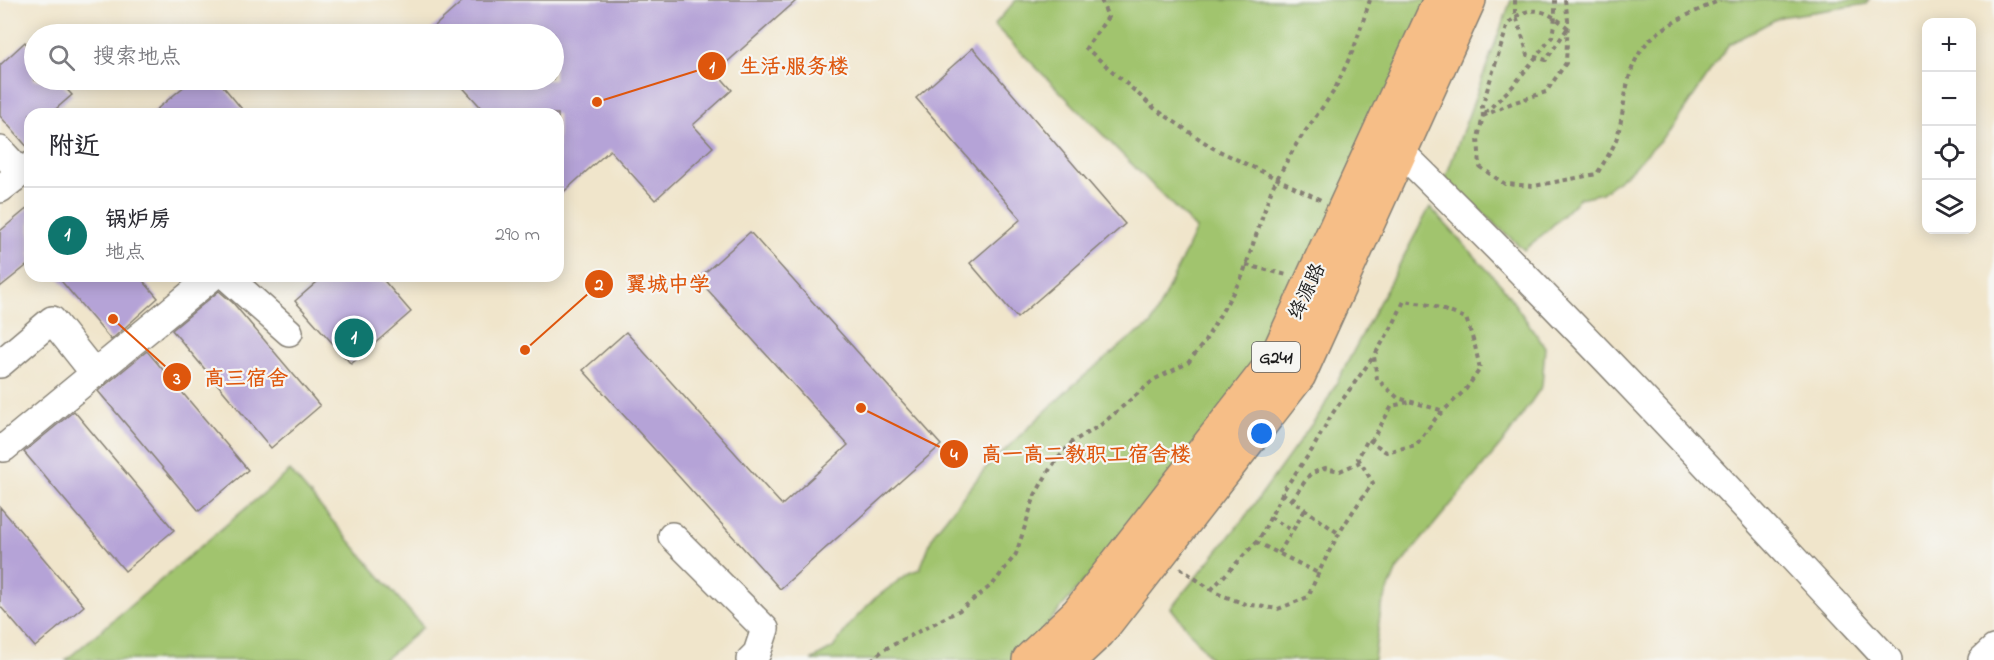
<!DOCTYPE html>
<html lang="zh">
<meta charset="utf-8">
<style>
body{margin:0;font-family:"Indie Flower","LXGW WenKai TC",sans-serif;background:#f7f7f7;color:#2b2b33}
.controls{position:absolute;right:18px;top:18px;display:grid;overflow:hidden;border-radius:12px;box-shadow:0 3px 15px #0003}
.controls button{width:54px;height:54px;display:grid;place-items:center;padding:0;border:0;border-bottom:2px solid #e1e1e2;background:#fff;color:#2b2b33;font:30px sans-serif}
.you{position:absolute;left:1262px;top:434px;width:21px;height:21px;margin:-15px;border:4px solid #fff;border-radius:50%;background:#1a73e8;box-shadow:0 0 0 9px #1a73e833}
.badge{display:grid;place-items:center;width:39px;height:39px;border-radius:50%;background:#0f766e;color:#fff;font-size:20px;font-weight:700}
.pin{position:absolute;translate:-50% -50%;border:3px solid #fff;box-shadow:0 2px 6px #0006}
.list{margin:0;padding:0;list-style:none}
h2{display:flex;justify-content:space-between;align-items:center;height:78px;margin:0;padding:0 24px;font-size:26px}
h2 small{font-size:20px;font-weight:400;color:#7c7c81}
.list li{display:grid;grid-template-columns:39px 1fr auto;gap:18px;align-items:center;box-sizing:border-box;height:96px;padding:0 24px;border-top:2px solid #e1e1e2}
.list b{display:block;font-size:22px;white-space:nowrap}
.list p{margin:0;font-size:20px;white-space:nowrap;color:#7c7c81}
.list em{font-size:20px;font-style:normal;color:#7c7c81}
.icon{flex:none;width:33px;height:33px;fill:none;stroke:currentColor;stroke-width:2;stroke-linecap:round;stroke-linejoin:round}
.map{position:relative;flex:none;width:1994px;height:660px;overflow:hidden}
.search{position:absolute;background:#fff;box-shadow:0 3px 15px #0003;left:24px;top:24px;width:540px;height:66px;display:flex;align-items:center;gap:15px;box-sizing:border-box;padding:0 21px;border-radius:33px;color:#7c7c81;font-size:22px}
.panel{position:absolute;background:#fff;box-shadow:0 3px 15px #0003;left:24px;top:108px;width:540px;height:174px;border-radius:18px}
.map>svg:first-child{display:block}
.green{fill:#a1c46e;stroke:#5e7045;stroke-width:1.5}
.building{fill:#b5a3d7}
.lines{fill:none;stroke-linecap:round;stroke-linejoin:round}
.minor-casing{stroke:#868074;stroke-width:30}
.highway-casing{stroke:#868074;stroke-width:36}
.path{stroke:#868074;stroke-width:4;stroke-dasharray:4.5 4.5;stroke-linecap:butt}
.minor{stroke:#fff;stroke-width:27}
.highway{stroke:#f6be87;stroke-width:33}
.labels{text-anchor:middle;stroke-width:4.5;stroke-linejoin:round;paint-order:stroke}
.shield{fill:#f6f6f2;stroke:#5d5d5c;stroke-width:1.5}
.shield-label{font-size:18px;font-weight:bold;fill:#1c1c1c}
.street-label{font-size:20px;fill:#1c1c1c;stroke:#f6f6f2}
.leader{fill:none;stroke:#de560d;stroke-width:2}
.callout-dot{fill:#de560d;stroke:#f6f6f2;stroke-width:2}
.mark-label{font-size:18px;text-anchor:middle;font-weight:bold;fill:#fff}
.callout-label{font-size:21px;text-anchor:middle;font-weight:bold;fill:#de560d;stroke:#f6f6f2;stroke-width:4.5;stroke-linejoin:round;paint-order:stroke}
</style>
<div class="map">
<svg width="1994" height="660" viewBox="0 0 1994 660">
<rect width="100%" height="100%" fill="#f6f6f2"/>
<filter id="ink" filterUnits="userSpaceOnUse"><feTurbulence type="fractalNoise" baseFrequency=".0167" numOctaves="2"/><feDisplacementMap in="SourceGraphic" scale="12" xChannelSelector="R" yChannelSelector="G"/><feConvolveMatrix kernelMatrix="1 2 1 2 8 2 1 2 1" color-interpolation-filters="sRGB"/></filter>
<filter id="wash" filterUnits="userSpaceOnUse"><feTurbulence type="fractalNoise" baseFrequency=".008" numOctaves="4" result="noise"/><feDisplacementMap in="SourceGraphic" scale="24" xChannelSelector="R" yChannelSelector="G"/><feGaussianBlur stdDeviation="1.35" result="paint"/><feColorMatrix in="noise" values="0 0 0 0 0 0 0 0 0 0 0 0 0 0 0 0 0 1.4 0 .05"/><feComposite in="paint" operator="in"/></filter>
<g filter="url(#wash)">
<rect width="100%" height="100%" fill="#f0e5cb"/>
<!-- green -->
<path class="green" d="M1016,0H1430L1294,300L1240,392L1143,513L1016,660H811L833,648L850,624L874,599L909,573L920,569L934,533L985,469L1071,387L1130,338L1151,325L1196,229L994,25Z
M1511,0H1869L1866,4L1780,17L1729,44L1672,128L1630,171L1602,193L1580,198L1548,230L1524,250L1445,179Z
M1430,207L1502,286L1545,347L1542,386L1508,436L1397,569L1381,608L1374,660H1212L1171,608L1245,517L1322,410Z
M290,471L423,627L384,660H66Z"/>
<g id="blocks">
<!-- building -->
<path class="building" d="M464,0H797L716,72L732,90L693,125L713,147L655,200L610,150L558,197V114H487L456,80H554V34H426Z
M25,42L34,53V80H58L72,95L50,114H30V150L0,116V65Z
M973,48L1125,224L1017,318L970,263L1021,219L916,98Z
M192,80H218L246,114H151Z
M30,206V263L0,287V231Z
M750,232L941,445L780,589L583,370L626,332L782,505L848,445L698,279Z
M57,276H139L158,298L111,340Z
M324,276H380L411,312L351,364L295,301Z
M219,291L233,303L320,406L271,448L172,330Z
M147,351L248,470L199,511L98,391Z
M74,411L174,530L125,571L24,452Z
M0,507L84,606L35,647L0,606Z"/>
</g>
</g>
<g filter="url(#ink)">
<use href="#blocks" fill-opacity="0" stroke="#868074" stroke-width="1.5"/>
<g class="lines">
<defs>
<path id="minor" d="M0,150L21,173
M1401,152C1569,316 1728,488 1888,660
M0,189L30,166
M226,276L289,332
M0,364L52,320L95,374
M4,448L213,276
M672,536L765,629L757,653L750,660
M1982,660L1994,649"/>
<path id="highway" d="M1029,660L1078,613L1275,360L1440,0
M1069,660L1099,632L1299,375L1469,0"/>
</defs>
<!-- minor casing -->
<use href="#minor" class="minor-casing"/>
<!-- highway casing -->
<use href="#highway" class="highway-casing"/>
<!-- path -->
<path class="path" d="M1101,0L1108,17L1086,48L1154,108L1213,148L1321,200
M1515,0V12L1528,55L1546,60L1567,29
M1568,28C1547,10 1529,2 1508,24L1482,106L1483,116L1478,138L1480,167L1505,184L1534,186L1597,174C1603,163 1613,150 1617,137C1626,108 1623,77 1642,49C1660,24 1694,13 1720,0
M1485,113L1513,86L1552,37L1555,17V0
M1483,116L1512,103L1546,92L1566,63L1568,20L1565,0
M1246,265L1287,275
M1371,442L1392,406L1409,402
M1282,493L1338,533
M1292,500L1310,474L1325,468L1340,471L1360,462
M1270,517L1293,531
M1256,542L1318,573
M1279,553L1305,510
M1180,568L1216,593L1245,604L1278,609L1308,597C1327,552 1344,522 1373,483L1358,458L1368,439L1386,452L1416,445L1436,418L1466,389L1480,369L1475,346L1466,318L1430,305L1404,301L1393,325L1374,356L1377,379L1398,398L1444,411
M1211,590L1260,538L1285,488L1312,450L1332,414L1374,356
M871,660L885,649L960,610L993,584L1016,554L1035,495L1051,467L1072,442L1102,424L1155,379L1188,363L1205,341L1242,277L1272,188L1297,143L1334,91L1354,48L1370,0"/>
<!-- minor -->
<use href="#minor" class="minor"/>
<!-- highway -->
<use href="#highway" class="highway"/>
</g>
</g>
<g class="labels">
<!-- shield labels -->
<rect class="shield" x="1252" y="342" width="48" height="30" rx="4.5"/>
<g class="shield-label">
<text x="1276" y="363">G241</text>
</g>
<!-- street labels -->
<g class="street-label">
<text transform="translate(1306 291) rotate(-65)" y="7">绛源路</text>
</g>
</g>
<!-- callouts -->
<path class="leader" d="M597 102L712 66M525 350L599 284M113 319L177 377M861 408L954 454"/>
<g class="callout-dot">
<circle cx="597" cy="102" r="6"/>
<circle cx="525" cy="350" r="6"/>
<circle cx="113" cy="319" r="6"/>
<circle cx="861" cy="408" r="6"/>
<circle cx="712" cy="66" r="15"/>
<circle cx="599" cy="284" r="15"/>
<circle cx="177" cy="377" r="15"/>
<circle cx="954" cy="454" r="15"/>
</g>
<g class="mark-label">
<text x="712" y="72">1</text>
<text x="599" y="290">2</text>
<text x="177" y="384">3</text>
<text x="954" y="460">4</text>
</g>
<g class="callout-label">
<text x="794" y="73">生活·服务楼</text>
<text x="668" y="291">翼城中学</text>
<text x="246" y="385">高三宿舍</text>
<text x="1086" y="461">高一高二教职工宿舍楼</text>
</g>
</svg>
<div class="controls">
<button>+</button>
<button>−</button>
<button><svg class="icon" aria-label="locate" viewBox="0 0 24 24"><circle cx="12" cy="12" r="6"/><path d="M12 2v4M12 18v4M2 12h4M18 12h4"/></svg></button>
<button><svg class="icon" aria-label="layers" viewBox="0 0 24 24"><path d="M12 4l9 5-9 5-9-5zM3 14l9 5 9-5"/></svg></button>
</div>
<div class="you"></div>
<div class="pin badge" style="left:354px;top:338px">1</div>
<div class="search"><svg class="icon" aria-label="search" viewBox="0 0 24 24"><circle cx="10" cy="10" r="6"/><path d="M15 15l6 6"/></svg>搜索地点</div>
<section class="panel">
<h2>附近<small></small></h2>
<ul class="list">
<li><span class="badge">1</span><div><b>锅炉房</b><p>地点</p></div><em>290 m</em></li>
</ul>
</section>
</div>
